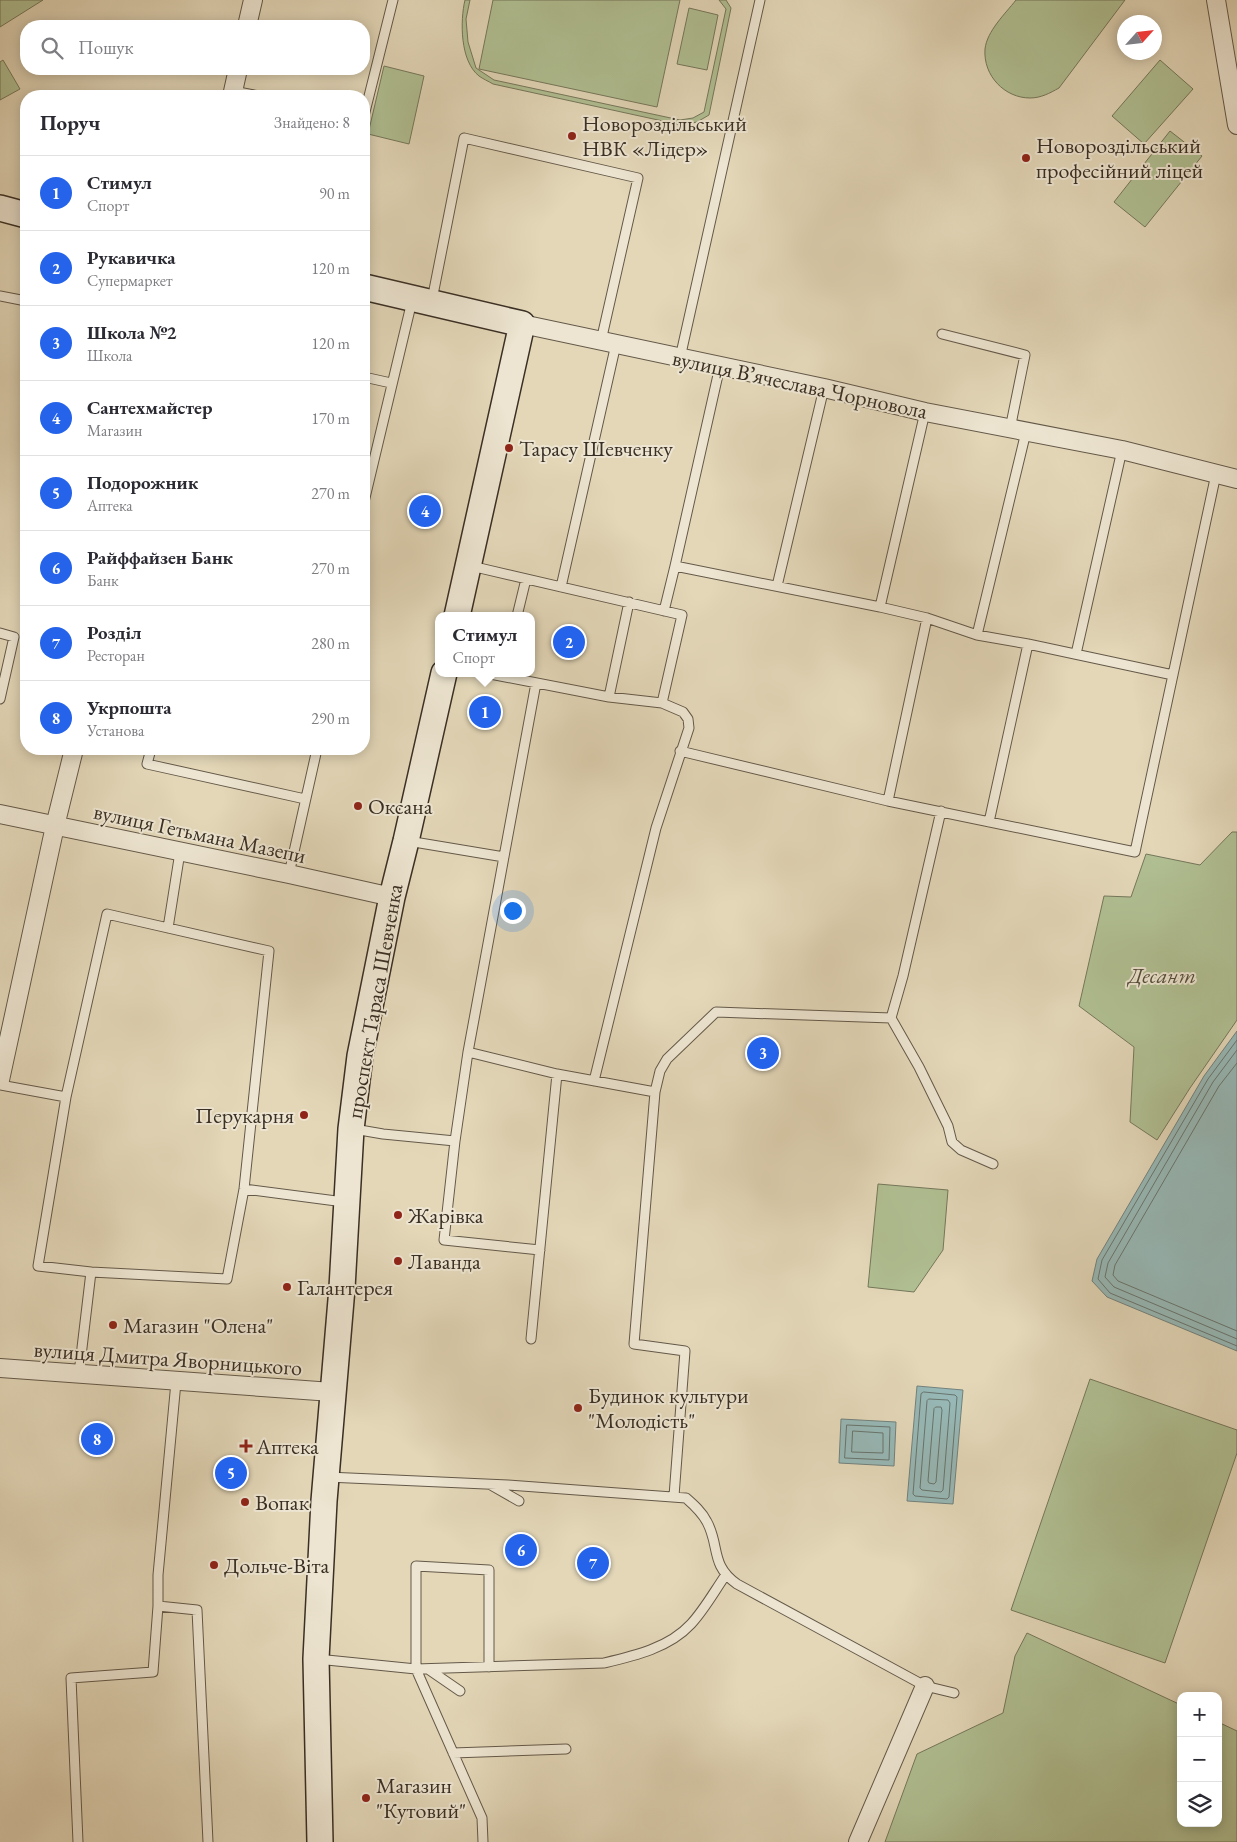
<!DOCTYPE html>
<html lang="uk">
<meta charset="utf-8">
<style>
body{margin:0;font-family:"EB Garamond",serif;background:#f2f2f3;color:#2b2b33}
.controls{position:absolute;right:15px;bottom:15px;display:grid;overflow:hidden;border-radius:10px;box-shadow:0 2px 12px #0003}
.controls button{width:45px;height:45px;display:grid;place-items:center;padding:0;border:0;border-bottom:1px solid #e1e1e2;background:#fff;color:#2b2b33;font:25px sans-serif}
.compass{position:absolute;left:1117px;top:15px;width:45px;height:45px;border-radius:50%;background:#fff;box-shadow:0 2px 12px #0003;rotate:63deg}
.you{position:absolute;left:512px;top:910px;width:18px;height:18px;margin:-12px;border:4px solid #fff;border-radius:50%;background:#1a73e8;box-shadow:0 0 0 8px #1a73e833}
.badge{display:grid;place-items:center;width:32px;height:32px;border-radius:50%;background:#2563eb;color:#fff;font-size:16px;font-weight:700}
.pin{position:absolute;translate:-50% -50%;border:2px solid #fff;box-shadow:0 1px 5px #0006}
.popup{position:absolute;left:435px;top:612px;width:100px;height:65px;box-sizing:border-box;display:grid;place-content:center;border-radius:10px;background:#fff;filter:drop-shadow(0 1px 4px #0005);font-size:16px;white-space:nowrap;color:#7c7c81}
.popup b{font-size:19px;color:#2b2b33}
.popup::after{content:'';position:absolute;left:50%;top:100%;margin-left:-10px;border:10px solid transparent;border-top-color:#fff}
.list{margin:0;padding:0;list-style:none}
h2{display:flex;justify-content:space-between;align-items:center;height:65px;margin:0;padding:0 20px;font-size:21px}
h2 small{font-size:16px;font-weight:400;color:#7c7c81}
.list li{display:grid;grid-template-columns:32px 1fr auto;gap:15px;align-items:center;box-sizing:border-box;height:75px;padding:0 20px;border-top:1px solid #e1e1e2}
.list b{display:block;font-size:19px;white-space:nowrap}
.list p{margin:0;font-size:16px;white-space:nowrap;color:#7c7c81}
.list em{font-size:16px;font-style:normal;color:#7c7c81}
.icon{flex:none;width:28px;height:28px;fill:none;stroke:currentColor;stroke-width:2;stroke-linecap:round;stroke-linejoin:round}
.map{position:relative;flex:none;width:1237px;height:1842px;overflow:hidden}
.search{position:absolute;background:#fff;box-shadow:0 2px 12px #0003;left:20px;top:20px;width:350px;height:55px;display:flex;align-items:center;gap:12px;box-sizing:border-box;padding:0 18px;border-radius:20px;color:#7c7c81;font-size:19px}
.panel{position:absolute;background:#fff;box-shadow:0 2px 12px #0003;left:20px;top:90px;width:350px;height:665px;border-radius:20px}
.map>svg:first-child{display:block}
.green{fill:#b0bf92;stroke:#75775b}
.water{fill:#97b8b6;stroke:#72817c}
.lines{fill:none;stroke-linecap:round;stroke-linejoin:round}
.shore{stroke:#68746d;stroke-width:1}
.lane-casing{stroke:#645949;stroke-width:11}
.street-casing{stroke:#645949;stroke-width:20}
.secondary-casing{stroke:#3a2f24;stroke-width:28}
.lane{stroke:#ede5d1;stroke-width:9}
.street{stroke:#ede5d1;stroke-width:18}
.secondary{stroke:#ede5d1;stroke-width:25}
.poi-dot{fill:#8f2418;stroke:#ede5d1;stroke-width:2}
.labels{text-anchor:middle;stroke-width:4;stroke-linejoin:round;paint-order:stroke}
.poi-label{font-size:22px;fill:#3a2f24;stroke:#ede5d1;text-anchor:start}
.street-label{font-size:22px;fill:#3a2f24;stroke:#ede5d1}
.park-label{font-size:22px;font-style:italic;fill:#524c3a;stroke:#ede5d1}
</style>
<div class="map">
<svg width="1237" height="1842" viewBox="0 0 1237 1842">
<rect width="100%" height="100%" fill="#e3d7b8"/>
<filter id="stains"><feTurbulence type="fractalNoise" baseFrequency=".004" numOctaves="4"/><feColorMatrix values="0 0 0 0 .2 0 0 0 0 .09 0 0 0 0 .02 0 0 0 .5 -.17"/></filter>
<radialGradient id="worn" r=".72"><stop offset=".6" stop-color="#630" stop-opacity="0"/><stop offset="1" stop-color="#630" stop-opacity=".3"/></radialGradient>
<!-- green -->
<path class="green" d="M0,0H43L0,27Z
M465,0H470L466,19L468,42L476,68L494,80L680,120L693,118L704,112L726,9L719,0H726L731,8L709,115L697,122L681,125L493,84C488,81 483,79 479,76C460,61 460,21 465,0Z
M493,0H680L657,107L479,69Z
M1016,0H1125L1059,88C1050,93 1041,98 1030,98C1005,98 983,76 985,49C987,31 1005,14 1016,0Z
M689,8L718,15L707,70L677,64Z
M3,60L20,89L0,100V62Z
M1160,60L1193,89L1144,144L1112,116Z
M384,66L424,76L409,144L368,134Z
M1170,131L1202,156L1145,227L1114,202Z
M1232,832H1237V1020L1190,1088L1157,1140L1130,1122L1134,1047L1079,1006L1104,896L1131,897L1146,854L1200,865Z
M878,1184L948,1190L943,1250L914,1292L868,1287Z
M1090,1379L1237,1430V1453L1165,1663L1011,1610Z
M1027,1633L1181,1705V1823H1218V1722L1237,1731V1842H885L917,1754L1003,1713L1015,1656Z"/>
<!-- water -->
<path class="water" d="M1237,1031V1351L1107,1297L1092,1281L1097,1259L1204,1076Z
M917,1386L963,1390L953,1504L907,1501Z
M841,1419L896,1422L894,1466L839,1463Z"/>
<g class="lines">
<!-- shore -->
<path class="shore" d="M1237,1040L1208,1079L1102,1260L1098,1279L1110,1293L1237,1346
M1237,1050L1213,1082L1108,1263L1105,1277L1114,1287L1237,1339
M1237,1063L1219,1086L1115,1265L1113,1275L1118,1281L1237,1331
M924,1392L955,1395L957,1397L949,1497L947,1499L915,1496L913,1494L921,1394Z
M929,1399L948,1400L950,1403L943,1490L941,1492L922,1490L920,1488L927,1401Z
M936,1407H941L942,1410L936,1482L934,1484L929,1483L928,1481L934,1409Z
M847,1425L890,1427L889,1460L845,1458Z
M853,1431L883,1433V1453L852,1452Z"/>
<defs>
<path id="lane" d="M233,91L259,96
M364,116L393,0
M0,296L26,301
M432,300L464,138L638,178L601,341
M942,334L1025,355L1010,429
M680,358L760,0
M364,377L391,383
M364,502L412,301
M471,566L682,615L662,703
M675,566L880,607L927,618L977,635L1028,644L1173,675
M777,586L824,388
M561,587L616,344
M880,607L925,412
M664,611L675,566L720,366
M517,616L526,579
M0,633L14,637L0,699
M977,635L1026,432
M1076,654L1122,450
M485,673L609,697L662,703L683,712L688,719L689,728L656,828L594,1081
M536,683L468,1052L455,1141L444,1240L540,1250
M609,697L629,602
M151,749L147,764L305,799
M680,751L888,801L1135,852L1216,474
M888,801L927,618
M941,811L903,976L891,1018L919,1067L948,1126L952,1142L961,1150L993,1164
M989,822L1028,644
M408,841L504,857
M289,874L317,749
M107,914L269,951L244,1189L227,1279L91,1272L38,1266L66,1097Z
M168,928L180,852
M468,1052L557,1074L655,1092L634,1344L685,1351L674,1496
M0,1085L66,1097
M655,1092L660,1071L667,1059L716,1012L891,1018
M354,1129L383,1134L455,1141
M244,1189L344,1202
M531,1339L557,1074
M79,1373L91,1272
M176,1382L158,1575V1606L197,1610L208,1842
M327,1477L508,1485L686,1498C694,1505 702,1512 707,1522C720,1546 710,1565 737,1584L925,1686L954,1693
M491,1485L519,1501
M317,1659L416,1669L604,1663C634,1656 669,1648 691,1624C704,1610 714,1592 725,1576
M428,1669L460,1691
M453,1753L566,1749
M78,1842L71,1678L153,1672L158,1606
M483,1842L482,1818L416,1669V1566L489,1570V1667"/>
<path id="street" d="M1216,0L1237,125
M247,26L253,0
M232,96L238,69
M522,324L824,388L925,412L1122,450L1237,479
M0,814L289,874L392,897
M0,1080L55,826L74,749
M0,1368L332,1392
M858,1842L925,1686"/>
<path id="secondary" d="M0,208L26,215
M364,287L522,324L457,616
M320,1842L316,1659L324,1501L342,1288L351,1129L360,1056L392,897L406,841L444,673"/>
</defs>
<!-- lane casing -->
<use href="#lane" class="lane-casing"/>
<!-- street casing -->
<use href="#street" class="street-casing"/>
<!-- secondary casing -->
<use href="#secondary" class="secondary-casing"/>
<!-- lane -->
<use href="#lane" class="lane"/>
<!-- street -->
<use href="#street" class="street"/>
<!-- secondary -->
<use href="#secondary" class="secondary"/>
</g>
<!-- markers -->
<g class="poi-dot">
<circle cx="572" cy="136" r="5"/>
<circle cx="1026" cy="158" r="5"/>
<circle cx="509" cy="448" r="5"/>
<circle cx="358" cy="806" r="5"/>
<circle cx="304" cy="1115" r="5"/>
<circle cx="398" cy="1215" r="5"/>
<circle cx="398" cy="1261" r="5"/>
<circle cx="287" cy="1287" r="5"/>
<circle cx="113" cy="1325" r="5"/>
<circle cx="578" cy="1408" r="5"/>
<path d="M243.5 1438.5h5v5h5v5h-5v5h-5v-5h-5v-5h5z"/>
<circle cx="245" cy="1502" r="5"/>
<circle cx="214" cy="1565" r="5"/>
<circle cx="366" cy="1798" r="5"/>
</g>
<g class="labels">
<!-- poi labels -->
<g class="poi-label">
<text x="582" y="131">Новороздільський<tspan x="582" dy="25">НВК «Лідер»</tspan></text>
<text x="1036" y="153">Новороздільський<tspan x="1036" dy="25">професійний ліцей</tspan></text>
<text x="519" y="456">Тарасу Шевченку</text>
<text x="368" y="814">Оксана</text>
<text x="294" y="1123" text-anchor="end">Перукарня</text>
<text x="408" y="1223">Жарівка</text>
<text x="408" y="1269">Лаванда</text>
<text x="297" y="1295">Галантерея</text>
<text x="123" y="1333">Магазин "Олена"</text>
<text x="588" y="1403">Будинок культури<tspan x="588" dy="25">"Молодість"</tspan></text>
<text x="256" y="1454">Аптека</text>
<text x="255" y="1510">Вопак</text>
<text x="224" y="1573">Дольче-Віта</text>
<text x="376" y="1793">Магазин<tspan x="376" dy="25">"Кутовий"</tspan></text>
</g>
<!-- street labels -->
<g class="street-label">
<text transform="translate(800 384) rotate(12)" y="8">вулиця Вʼячеслава Чорновола</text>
<text transform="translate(200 833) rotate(12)" y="8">вулиця Гетьмана Мазепи</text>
<text transform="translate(374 1001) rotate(-80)" y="8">проспект Тараса Шевченка</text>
<text transform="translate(168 1358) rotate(4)" y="8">вулиця Дмитра Яворницького</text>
</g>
<!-- park labels -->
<g class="park-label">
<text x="1162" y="983">Десант</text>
</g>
</g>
<rect width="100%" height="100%" filter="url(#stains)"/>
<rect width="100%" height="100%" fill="url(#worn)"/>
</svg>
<div class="controls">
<button>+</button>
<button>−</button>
<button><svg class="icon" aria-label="layers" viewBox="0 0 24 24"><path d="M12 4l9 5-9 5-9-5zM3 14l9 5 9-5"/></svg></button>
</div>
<svg class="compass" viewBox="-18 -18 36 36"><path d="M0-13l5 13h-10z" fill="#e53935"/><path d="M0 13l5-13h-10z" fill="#7c7c81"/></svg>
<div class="you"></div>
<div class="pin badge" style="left:485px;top:712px">1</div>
<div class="popup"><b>Стимул</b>Спорт</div>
<div class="pin badge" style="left:569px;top:642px">2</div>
<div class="pin badge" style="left:763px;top:1053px">3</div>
<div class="pin badge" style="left:425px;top:511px">4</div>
<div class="pin badge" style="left:231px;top:1473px">5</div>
<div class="pin badge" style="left:521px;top:1550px">6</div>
<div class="pin badge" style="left:593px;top:1563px">7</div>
<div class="pin badge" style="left:97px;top:1439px">8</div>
<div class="search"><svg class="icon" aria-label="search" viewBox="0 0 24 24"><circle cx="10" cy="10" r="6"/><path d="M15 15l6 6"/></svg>Пошук</div>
<section class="panel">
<h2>Поруч<small>Знайдено: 8</small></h2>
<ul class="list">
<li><span class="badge">1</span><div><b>Стимул</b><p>Спорт</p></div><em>90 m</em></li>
<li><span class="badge">2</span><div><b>Рукавичка</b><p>Супермаркет</p></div><em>120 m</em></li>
<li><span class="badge">3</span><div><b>Школа №2</b><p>Школа</p></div><em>120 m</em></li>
<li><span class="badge">4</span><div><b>Сантехмайстер</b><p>Магазин</p></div><em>170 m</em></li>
<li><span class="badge">5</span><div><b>Подорожник</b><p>Аптека</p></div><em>270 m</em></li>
<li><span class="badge">6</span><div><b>Райффайзен Банк</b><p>Банк</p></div><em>270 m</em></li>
<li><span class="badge">7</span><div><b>Розділ</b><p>Ресторан</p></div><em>280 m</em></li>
<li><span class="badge">8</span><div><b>Укрпошта</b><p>Установа</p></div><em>290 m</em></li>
</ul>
</section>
</div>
